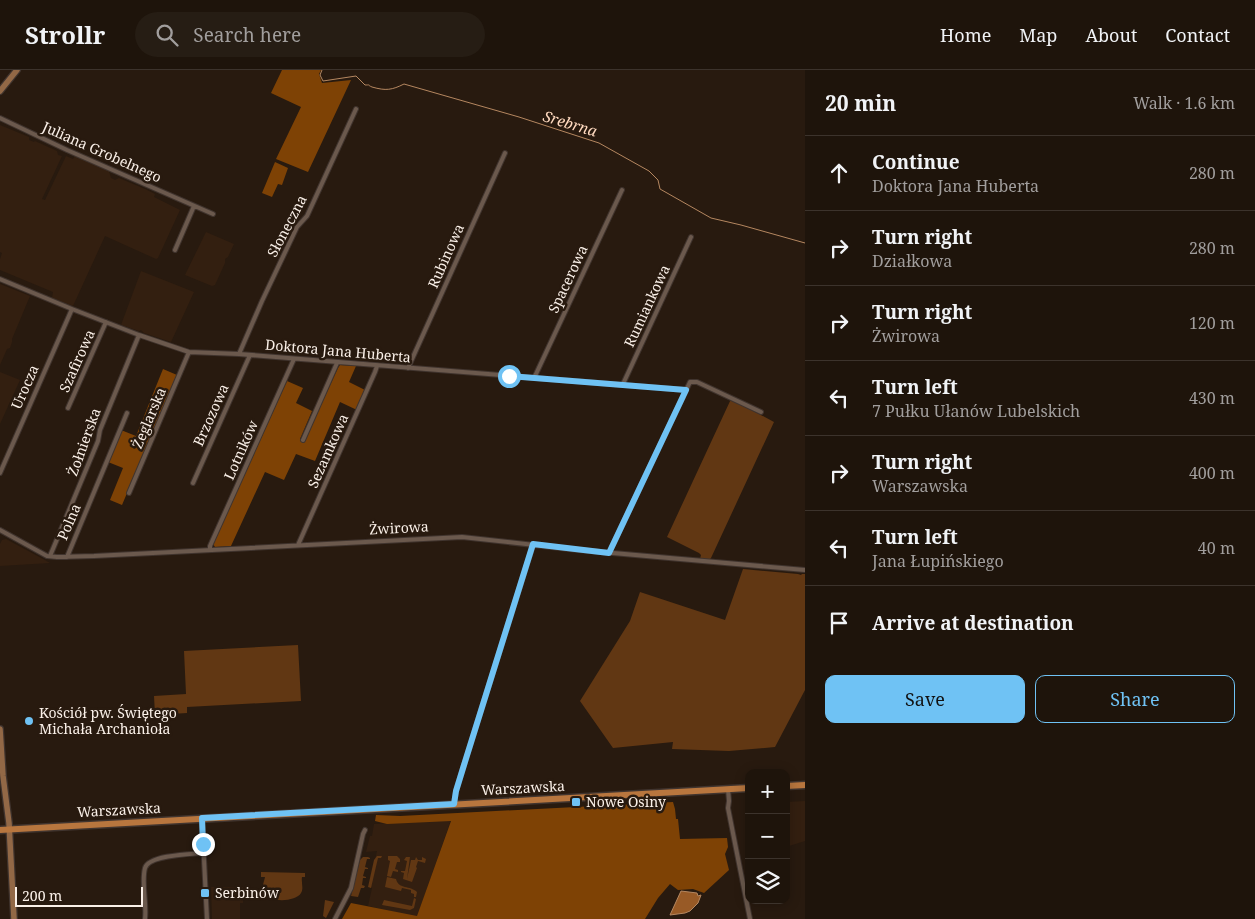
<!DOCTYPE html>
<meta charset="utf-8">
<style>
body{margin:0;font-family:"Noto Serif",serif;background:#261d14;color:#f1f3f6}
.controls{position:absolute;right:15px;bottom:15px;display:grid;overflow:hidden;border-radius:10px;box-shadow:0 2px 12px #0003}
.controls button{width:45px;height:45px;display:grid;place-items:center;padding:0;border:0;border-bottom:1px solid #3c332c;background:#1e140b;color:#f1f3f6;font:25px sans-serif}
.scale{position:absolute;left:15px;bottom:12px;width:128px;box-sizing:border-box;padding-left:5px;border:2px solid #faf0e8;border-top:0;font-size:14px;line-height:18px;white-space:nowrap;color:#faf0e8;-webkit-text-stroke:4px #281a0f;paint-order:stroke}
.stop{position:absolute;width:15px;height:15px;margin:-11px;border:4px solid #6fc2f4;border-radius:50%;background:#fff}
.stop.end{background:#6fc2f4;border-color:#fff;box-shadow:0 1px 5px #0008}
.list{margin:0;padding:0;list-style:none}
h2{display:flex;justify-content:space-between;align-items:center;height:65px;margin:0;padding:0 20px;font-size:21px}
h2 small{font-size:16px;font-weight:400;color:#a19e9d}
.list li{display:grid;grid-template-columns:32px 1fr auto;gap:15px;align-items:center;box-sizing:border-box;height:75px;padding:0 20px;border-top:1px solid #3c332c}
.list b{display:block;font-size:19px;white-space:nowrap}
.list p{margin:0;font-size:16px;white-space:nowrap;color:#a19e9d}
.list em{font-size:16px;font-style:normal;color:#a19e9d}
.actions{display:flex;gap:10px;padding:15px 20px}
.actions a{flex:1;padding:11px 0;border:1px solid #6fc2f4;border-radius:10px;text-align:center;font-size:18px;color:#6fc2f4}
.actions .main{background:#6fc2f4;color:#111}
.icon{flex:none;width:28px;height:28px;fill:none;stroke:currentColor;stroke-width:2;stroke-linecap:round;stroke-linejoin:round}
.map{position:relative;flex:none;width:805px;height:849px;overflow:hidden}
header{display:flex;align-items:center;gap:30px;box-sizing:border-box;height:70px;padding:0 25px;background:#1e140b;border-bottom:1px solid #3c332c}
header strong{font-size:24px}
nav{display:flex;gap:28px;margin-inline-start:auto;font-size:18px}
.search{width:350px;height:45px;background:#261d14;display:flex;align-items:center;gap:12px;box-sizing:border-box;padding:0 18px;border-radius:28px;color:#a19e9d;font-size:19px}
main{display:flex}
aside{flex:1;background:#1e140b}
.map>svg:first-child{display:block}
.built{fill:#331f10}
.green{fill:#613713}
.forest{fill:#7e4205}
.water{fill:#985a26;stroke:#b58760}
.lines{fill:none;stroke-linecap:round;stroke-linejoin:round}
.stream{stroke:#b58760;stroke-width:1}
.street-casing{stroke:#40342e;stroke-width:6}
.secondary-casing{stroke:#40342e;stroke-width:8}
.primary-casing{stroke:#40342e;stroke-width:9}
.street{stroke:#6b594d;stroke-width:4}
.secondary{stroke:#926846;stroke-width:5.5}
.primary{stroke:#b8763e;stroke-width:6}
.route{stroke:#6fc2f4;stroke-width:6}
.poi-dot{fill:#6fc2f4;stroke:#281a0f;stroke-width:2}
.labels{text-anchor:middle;stroke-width:5;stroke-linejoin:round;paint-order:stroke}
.street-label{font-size:14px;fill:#faf0e8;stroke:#281a0f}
.poi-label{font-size:14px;fill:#faf0e8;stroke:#281a0f;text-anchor:start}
.water-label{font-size:15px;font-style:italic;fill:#fed9bf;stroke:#281a0f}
</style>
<header>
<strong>Strollr</strong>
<div class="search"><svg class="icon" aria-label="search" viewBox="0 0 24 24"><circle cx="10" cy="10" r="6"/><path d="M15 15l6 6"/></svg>Search here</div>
<nav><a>Home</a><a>Map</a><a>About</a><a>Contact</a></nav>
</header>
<main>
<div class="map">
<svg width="805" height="849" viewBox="0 0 805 849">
<rect width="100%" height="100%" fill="#281a0f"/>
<!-- built -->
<path class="built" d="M0,55L29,67V70L34,72L35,71L57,81L58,85L62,86L42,129L45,130L66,86L73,89L75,86L109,101L111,108L115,110L119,108L145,119L155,124L154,127L180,140L158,188L156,189L105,166L73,236L52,228L53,222L0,200V189L2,183L0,182Z
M206,162L234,174L228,187L225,189V193L215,215L212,216L185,205Z
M141,201L194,222L171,272L144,263L141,260L139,261L121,255Z
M0,214L30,226L12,269V272L10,278L7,279L0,295Z
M0,302L20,310L0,354Z
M6,469L43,489L50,493L0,496V474L2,470Z
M805,731V771L786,777V732Z
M451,750L417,847L368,836L372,818L369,817L377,781L366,782L370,766H372L374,754Z
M211,817H243V833H240V849H212Z"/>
<!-- green -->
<path class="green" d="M731,329L774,352L711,488L709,490L700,489L701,485L699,483L667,467Z
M743,499L798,504L801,505L802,504H805V620L775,677L729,681L672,679L673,672L613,678L580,631L630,551L640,522L725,550Z
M298,575L301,631L187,637V643L155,645L154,626L186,624L184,581Z
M377,786H382L381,788H378L371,818L368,817L374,790Z
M388,786H397L400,789V792H397L395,799L398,800V802L393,801L391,807L387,806L390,791L388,790Z
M363,787H368L370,788V789H367L365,797L368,798V799H365L363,806L366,807V808H363L362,815L365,816L364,818H361L358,827L351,826L360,790Z
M406,787H410L407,809L411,790H415L416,787L418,790H422V787L426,789L425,793L418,791L416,797L417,798L412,812L403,809L404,803L401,802V801H405L407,791L404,790Z
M261,802L305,803V807H302C301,813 304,818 301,823C296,832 269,833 264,823C261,818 264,812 265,807H261Z
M387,807L396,809C399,820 410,815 417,822L416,827H414V824L411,823V820L402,818L401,821L385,817Z
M414,828L416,829L414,838L410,840L382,835L384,830L412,836Z
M325,830L334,832L326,848L323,846Z"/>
<!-- forest -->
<path class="forest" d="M282,0H321L319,4L322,13L351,10L308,102L276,89L301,37L271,23Z
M275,92L288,98L282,115L278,114L272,127L262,123Z
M340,295L356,296L349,312L365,320L357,340L340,332L315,391L296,384L284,410L265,402L231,476L215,477L213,474L287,311L303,318L296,333L312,341L300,369L304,372L338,298Z
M163,299L177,305L122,435L110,430L123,398L108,392L121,360L136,366Z
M673,732L675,739L676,749H678L680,769L727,768L728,777L725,784L729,800L704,823L693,819L678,820L670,814L658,828L645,849H342L351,833L417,846L451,751L387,754L375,751L376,745L400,746Z"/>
<!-- water -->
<path class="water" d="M681,821L697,823L698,826L701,825L698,833L690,841L685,843L670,845Z"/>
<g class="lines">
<!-- stream -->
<path class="stream" d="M322,0L320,5L323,11L356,6L365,15C373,15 365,14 372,17C386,21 392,20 404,14L519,47L599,73L649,101L658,110L660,119L711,148L741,155L805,173"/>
<defs>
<path id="street" d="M0,48L67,80L213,144
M175,180L194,136
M0,209L72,239L139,265L189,282L239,284L686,320
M239,284L262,231L297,157L307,146L356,39
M408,298L505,83
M534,308L536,304L622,120
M623,314L691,167
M68,338L106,252
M303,370L337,293
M0,403L72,239
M193,413L250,285
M129,423L189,282
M0,460L47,486L57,487L94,486L462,467L579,480L805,500
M298,475L375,302L377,296
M210,480V476L294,289
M609,483L690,312H697L761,342
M50,486L98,371L100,360L139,265
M67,487L127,343
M728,719L729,731L728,738L750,849
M454,734L456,721L464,695L533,475
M202,749L207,849
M145,849C147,833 141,813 145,798C149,785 191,784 203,783
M335,849L351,818L363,764L365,760"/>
<path id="secondary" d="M0,21L17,0
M0,659L3,706L9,753L14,849"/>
<path id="primary" d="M786,716L805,715
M0,760L749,718"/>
</defs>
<!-- street casing -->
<use href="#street" class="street-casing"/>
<!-- secondary casing -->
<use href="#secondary" class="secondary-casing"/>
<!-- primary casing -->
<use href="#primary" class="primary-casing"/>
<!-- street -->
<use href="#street" class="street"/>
<!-- secondary -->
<use href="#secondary" class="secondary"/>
<!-- primary -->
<use href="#primary" class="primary"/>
</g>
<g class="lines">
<!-- route -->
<path class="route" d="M203,774L202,748L454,734L456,721L464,695L533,474L609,483L686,320L509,306"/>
</g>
<!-- markers -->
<g class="poi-dot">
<circle cx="29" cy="651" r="5"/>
<rect x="571" y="727" width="10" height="10" rx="2.5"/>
<rect x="200" y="818" width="10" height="10" rx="2.5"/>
</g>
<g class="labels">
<!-- street labels -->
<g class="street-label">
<text transform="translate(102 82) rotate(24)" y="5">Juliana Grobelnego</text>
<text transform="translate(287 156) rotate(-62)" y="5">Słoneczna</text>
<text transform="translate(446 186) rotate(-66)" y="5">Rubinowa</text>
<text transform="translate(568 209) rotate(-65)" y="5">Spacerowa</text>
<text transform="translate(647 236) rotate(-65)" y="5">Rumiankowa</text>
<text transform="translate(338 281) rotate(5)" y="5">Doktora Jana Huberta</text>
<text transform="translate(77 291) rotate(-66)" y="5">Szafirowa</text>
<text transform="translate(25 317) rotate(-66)" y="5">Urocza</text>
<text transform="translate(211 345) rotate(-66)" y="5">Brzozowa</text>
<text transform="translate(149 348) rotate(-67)" y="5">Żeglarska</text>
<text transform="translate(84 372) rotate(-70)" y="5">Żołnierska</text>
<text transform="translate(241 380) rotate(-66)" y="5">Lotników</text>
<text transform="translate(328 381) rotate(-66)" y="5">Sezamkowa</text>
<text transform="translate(69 452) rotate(-67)" y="5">Polna</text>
<text transform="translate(399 458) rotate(-3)" y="5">Żwirowa</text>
<text transform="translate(523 718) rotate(-3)" y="5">Warszawska</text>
<text transform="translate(119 740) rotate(-3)" y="5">Warszawska</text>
</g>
<!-- poi labels -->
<g class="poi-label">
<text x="39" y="648">Kościół pw. Świętego<tspan x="39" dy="16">Michała Archanioła</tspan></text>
<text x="586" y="737">Nowe Osiny</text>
<text x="215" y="828">Serbinów</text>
</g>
<!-- water labels -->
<g class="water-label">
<text transform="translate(570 54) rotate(17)" y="5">Srebrna</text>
</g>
</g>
</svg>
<div class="controls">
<button>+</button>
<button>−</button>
<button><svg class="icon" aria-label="layers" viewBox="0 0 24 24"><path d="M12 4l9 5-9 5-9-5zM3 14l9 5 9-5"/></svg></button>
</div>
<div class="scale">200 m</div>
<div class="stop" style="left:509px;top:306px"></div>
<div class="stop end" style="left:203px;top:774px"></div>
</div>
<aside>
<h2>20 min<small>Walk · 1.6 km</small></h2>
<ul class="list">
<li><svg class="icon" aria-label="ahead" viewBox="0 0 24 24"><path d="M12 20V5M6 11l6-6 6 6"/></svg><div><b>Continue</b><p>Doktora Jana Huberta</p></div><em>280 m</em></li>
<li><svg class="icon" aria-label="right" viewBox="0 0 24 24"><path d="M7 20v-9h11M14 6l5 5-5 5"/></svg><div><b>Turn right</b><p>Działkowa</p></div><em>280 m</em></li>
<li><svg class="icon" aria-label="right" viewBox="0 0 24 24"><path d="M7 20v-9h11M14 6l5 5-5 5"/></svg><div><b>Turn right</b><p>Żwirowa</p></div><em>120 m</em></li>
<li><svg class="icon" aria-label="left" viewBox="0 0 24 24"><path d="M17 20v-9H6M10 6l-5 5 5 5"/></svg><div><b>Turn left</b><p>7 Pułku Ułanów Lubelskich</p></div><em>430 m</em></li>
<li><svg class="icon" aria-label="right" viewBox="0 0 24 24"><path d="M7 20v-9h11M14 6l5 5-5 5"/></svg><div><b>Turn right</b><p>Warszawska</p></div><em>400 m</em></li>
<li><svg class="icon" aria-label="left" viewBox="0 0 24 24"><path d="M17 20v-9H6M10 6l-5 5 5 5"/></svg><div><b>Turn left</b><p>Jana Łupińskiego</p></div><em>40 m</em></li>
<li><svg class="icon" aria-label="arrive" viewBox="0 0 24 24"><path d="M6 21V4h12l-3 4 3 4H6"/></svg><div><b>Arrive at destination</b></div></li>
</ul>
<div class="actions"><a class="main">Save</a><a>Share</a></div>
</aside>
</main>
